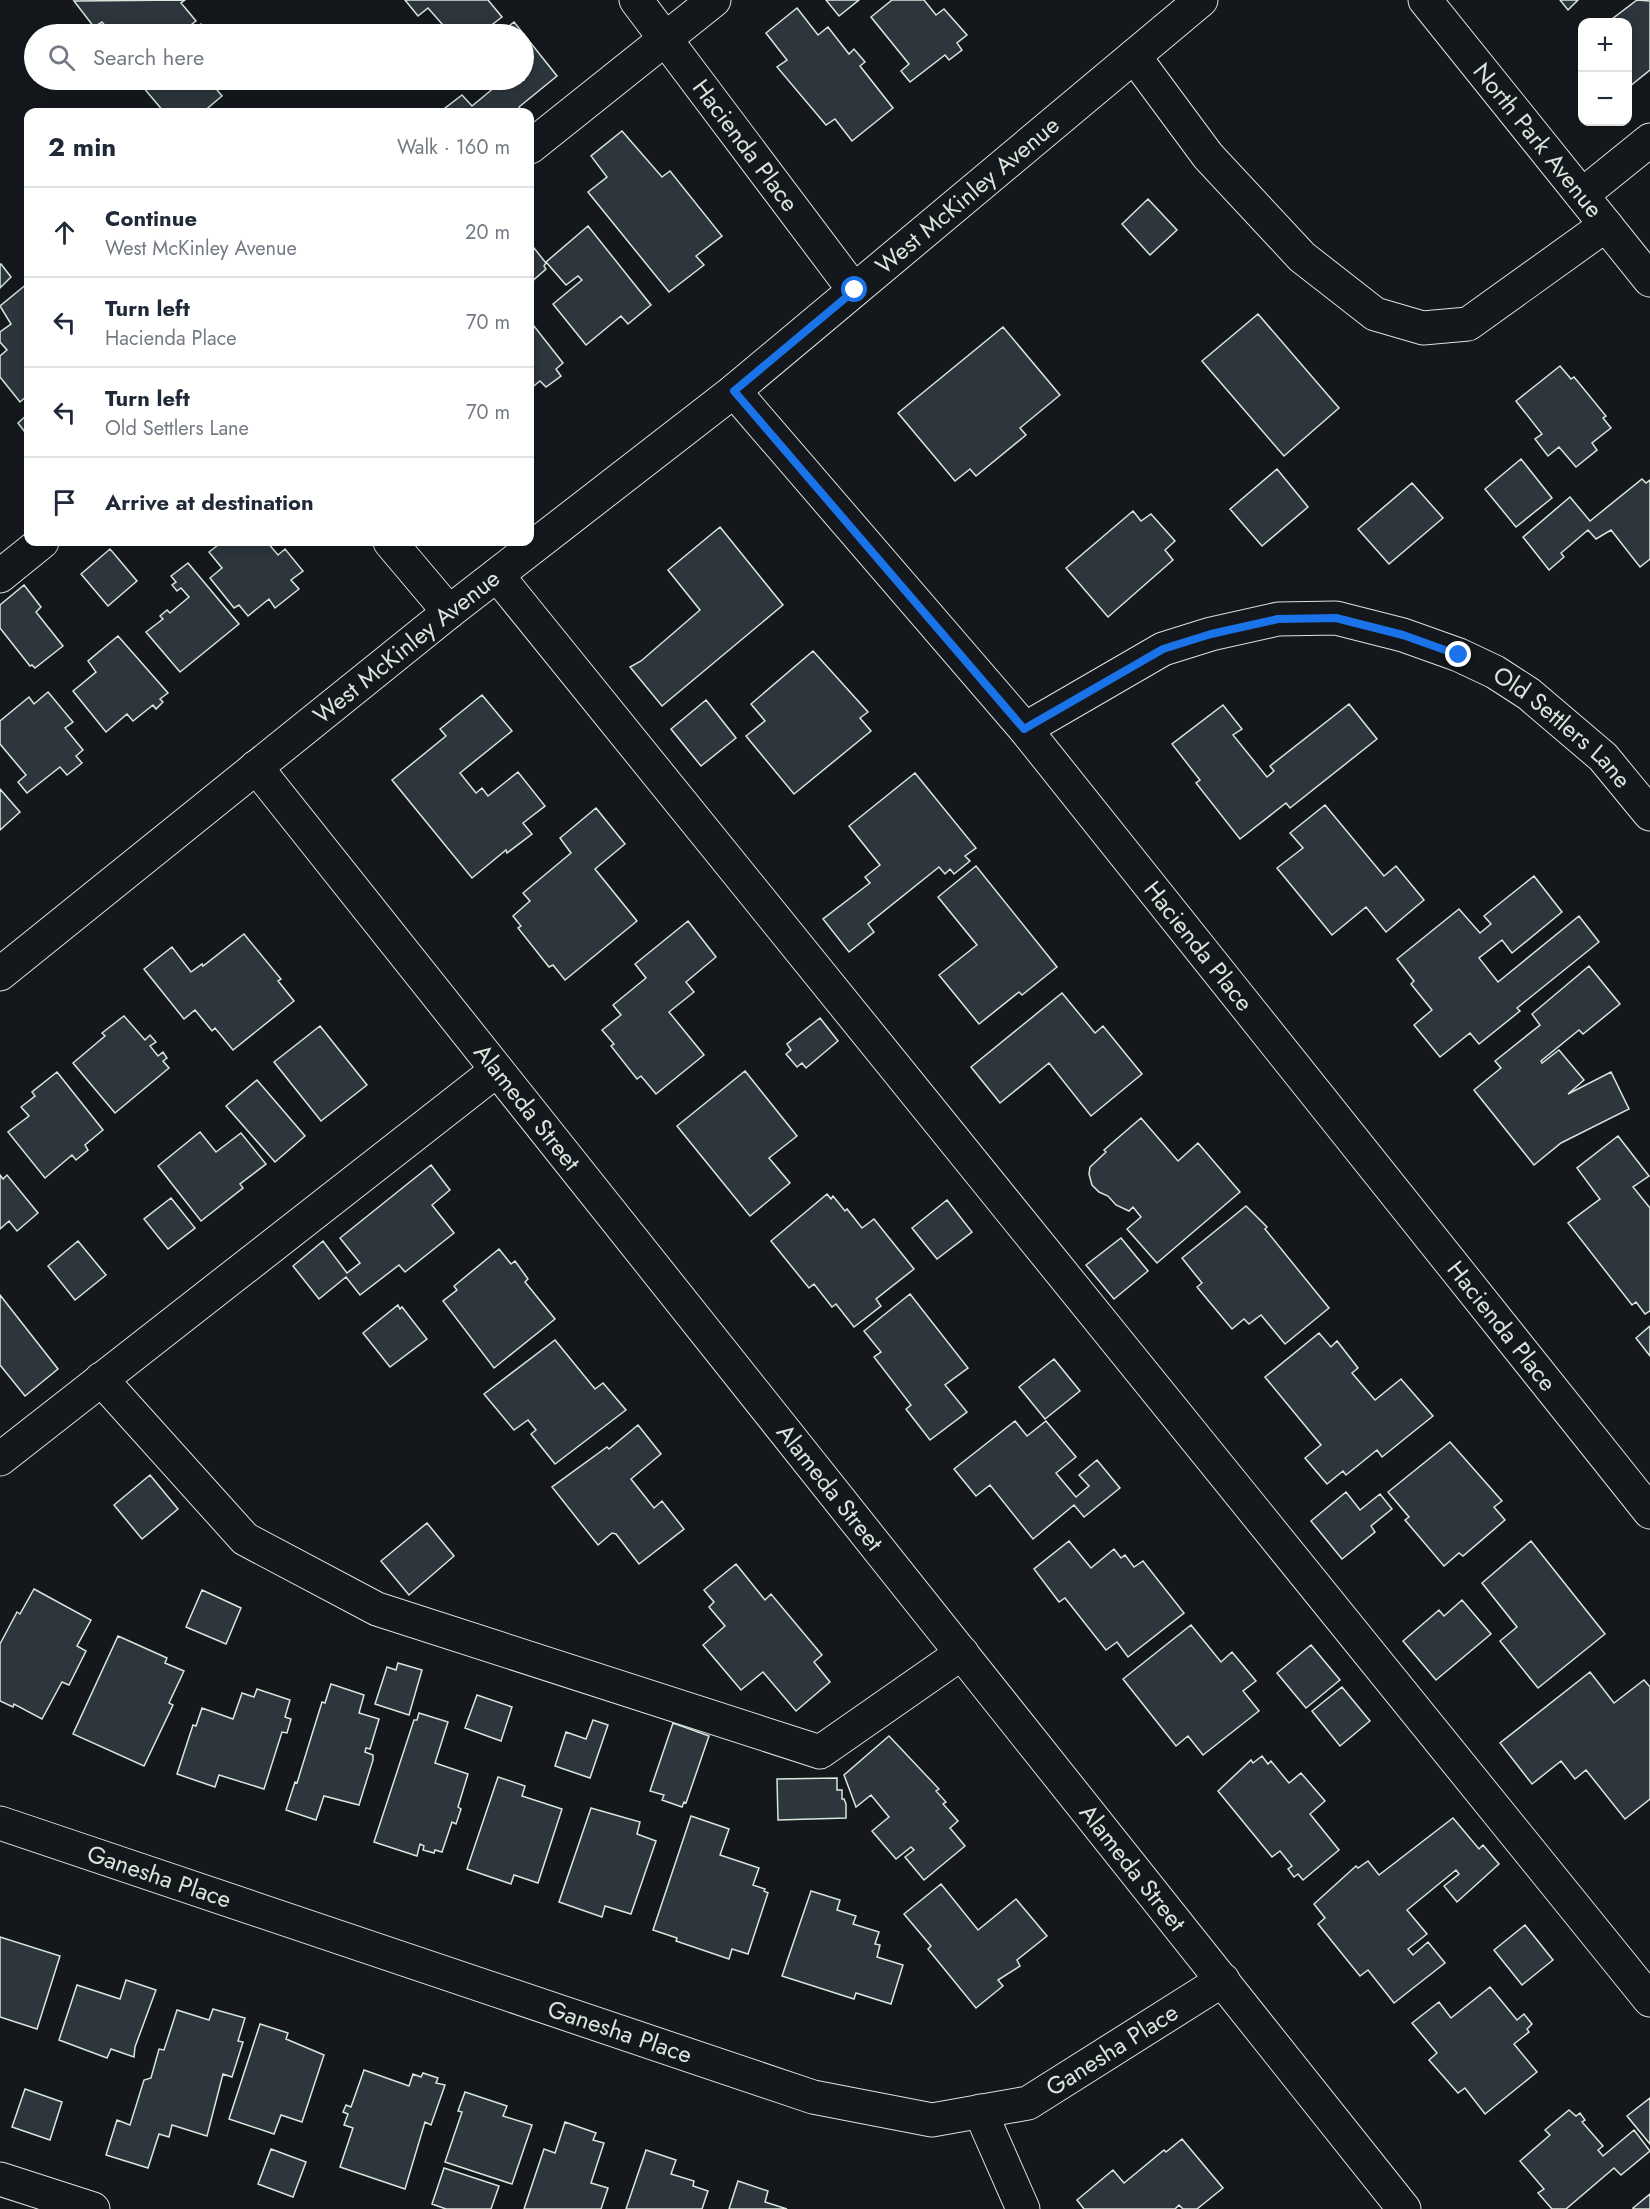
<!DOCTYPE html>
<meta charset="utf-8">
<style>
body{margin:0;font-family:Jost,sans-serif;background:#f2f2f3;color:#1f2937}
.controls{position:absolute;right:18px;top:18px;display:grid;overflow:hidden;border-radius:12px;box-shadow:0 3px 15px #0003}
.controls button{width:54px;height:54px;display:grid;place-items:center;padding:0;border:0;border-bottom:2px solid #e0e1e3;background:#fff;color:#1f2937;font:30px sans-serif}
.stop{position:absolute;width:18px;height:18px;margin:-14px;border:4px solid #1a73e8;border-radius:50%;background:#fff}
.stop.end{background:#1a73e8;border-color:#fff;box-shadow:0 2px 6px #0008}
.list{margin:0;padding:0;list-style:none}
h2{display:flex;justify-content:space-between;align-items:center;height:78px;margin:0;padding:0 24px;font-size:26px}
h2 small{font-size:20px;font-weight:400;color:#747a83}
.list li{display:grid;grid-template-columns:39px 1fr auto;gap:18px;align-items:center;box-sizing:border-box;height:90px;padding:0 24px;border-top:2px solid #e0e1e3}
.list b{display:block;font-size:22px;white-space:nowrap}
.list p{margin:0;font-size:20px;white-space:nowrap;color:#747a83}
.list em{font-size:20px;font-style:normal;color:#747a83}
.icon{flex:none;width:33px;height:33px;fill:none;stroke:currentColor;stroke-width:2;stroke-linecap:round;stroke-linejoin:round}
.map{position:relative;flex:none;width:1650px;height:2209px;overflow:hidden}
.search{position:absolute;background:#fff;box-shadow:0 3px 15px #0003;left:24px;top:24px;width:510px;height:66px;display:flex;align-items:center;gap:15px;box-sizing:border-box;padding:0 21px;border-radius:33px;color:#747a83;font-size:22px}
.panel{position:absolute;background:#fff;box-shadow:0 3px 15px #0003;left:24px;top:108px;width:510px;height:438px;border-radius:12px}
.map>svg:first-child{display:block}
.building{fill:#2c363c;stroke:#d8e6dc;stroke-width:1.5}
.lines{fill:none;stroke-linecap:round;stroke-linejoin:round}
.minor-casing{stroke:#d8e6dc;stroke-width:35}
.major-casing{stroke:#d8e6dc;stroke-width:35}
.minor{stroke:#14181c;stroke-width:33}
.major{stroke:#14181c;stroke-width:33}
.route{stroke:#1a73e8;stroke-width:8}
.labels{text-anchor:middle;stroke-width:4.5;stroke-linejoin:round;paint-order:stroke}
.street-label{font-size:24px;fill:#d8e6dc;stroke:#14181c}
</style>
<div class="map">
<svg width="1650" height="2209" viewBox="0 0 1650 2209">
<rect width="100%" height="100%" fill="#14181c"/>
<!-- building -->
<path class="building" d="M185,0L181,3L196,21L179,34H132L129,30L123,34H112L102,22L94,27L74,1Z
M405,0H488L502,17L480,34H461L456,29L450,33L428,8L418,16Z
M826,0H859L839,16Z
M892,0H924L936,15L944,9L967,35L957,43L962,50L949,60L945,55L910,82L901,71L909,64L871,17Z
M1560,0H1578L1568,10Z
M1637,0L1650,1V70L1630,86L1628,82V22H1608Z
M797,8L818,35L828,27L849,54L854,49L865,62L860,66L893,108L852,141L835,119L826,125L777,67L787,60L766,33Z
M514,22L557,76L519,107L524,112H440L462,95L472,106L495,87L489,80H524V34H499Z
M201,24L210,34H189Z
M277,26L284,34H267Z
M137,80H220L213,85L222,96L203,112H164Z
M259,80H279L267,89Z
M622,131L662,177L670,171L722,236L696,256L704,265L669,292L588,192L607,177L591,156Z
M1148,199L1177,230L1150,255L1122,224Z
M588,226L651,305L628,324L621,316L586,345L553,304L582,280L578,276L566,285L546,262Z
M530,243L546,263L544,266L546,269L530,283Z
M1,264L11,277L0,288V265Z
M28,283V395L20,402L0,377V356L7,350L0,342V332L11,324L0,306Z
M1258,314L1339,408L1284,456L1202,361Z
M530,321L563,363L556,369L561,376L546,387L540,381L530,389Z
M1003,327L1060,395L1020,428L1026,435L976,476L970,469L955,481L898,413Z
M1560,366L1571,379L1574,377L1606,416L1603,418L1611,428L1592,443L1597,450L1576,467L1559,447L1548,456L1535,439L1542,434L1516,401Z
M28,414V436L18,423Z
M1521,459L1552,498L1516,527L1485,489Z
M1277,469L1308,507L1262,546L1230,509Z
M1642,479L1646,483L1650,480V559L1640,567L1611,530L1596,539L1588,530L1561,553L1564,557L1549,570L1523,537L1570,497L1590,521Z
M1412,483L1443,518L1389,564L1358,529Z
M1133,511L1141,521L1151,514L1175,541L1165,550L1173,560L1108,617L1066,568Z
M720,527L783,605L662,706L630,667L641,661L700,610L668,570Z
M222,542H267L278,555L285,549L303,571L291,580L299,589L275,608L269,599L248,616L239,605L234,608L210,578L222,568L209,552Z
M110,549L137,581L108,606L81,574Z
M188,563L239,624L180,672L146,632L163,619L160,616L167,610L170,613L189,597L181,588L177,591L172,585L176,582L171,576Z
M24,585L41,607L36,612L63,646L35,668L32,665L30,666L0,628V605Z
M118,636L168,693L160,699L163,702L156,709L153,705L133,721L127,714L106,732L73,691L96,672L88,661Z
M813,651L868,712L860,718L871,731L794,794L746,736L765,721L751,704Z
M48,692L73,722L65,728L83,750L76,756L82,763L67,775L60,767L27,793L18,782L26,775L0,744V721L29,697L34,704Z
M482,695L512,731L460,773L476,793L482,788L488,796L518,772L545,806L523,823L532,834L507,853L506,850L472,878L392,780L446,736L440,729Z
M706,700L736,738L701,766L671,729Z
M1349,704L1377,739L1290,808L1286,803L1240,839L1196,783L1200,780L1172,744L1223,705L1242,729L1233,735L1267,777L1274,771L1270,766Z
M915,773L976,848L965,856L970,861L954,874L950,869L945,874L939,867L868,924L874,932L849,952L823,919L870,883L865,877L880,865L849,826Z
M0,789L20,812L0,830Z
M1325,805L1384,876L1396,866L1424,900L1386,932L1366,907L1332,935L1277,868L1303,848L1290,833Z
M596,808L625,844L595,869L637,921L565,980L553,965L549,967L518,928L521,926L513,916L530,901L523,893L571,853L560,838Z
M976,866L1057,967L1022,995L1019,992L979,1024L939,975L977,945L938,897Z
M1534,876L1562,912L1512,953L1502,940L1479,958L1498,982L1579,916L1599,942L1517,1008L1520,1011L1479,1044L1470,1033L1440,1057L1414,1025L1432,1010L1411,984L1414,981L1397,959L1459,909L1480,933L1491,924L1484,916Z
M688,921L716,957L686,982L694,992L669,1012L704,1055L656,1094L641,1076L637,1079L611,1046L614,1044L602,1030L621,1015L613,1005L646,978L635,964Z
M244,934L281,979L278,981L294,1001L233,1050L215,1028L212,1031L195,1010L184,1019L144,969L172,947L191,972L202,964L203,966Z
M1589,966L1620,1004L1583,1034L1579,1030L1541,1061L1542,1063L1559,1050L1584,1080L1568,1094L1611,1072L1629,1109L1561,1143L1534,1165L1474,1090L1501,1068L1495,1061L1540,1025L1532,1014Z
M1062,993L1095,1033L1103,1026L1142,1074L1091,1116L1049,1063L1000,1103L971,1067Z
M124,1016L145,1040L150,1035L156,1042L150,1046L158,1056L163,1052L167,1058L163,1061L169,1068L115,1113L73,1063L105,1036L102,1033Z
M820,1018L838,1041L806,1068L802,1063L797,1067L786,1054L791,1050L787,1044Z
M320,1026L367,1085L321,1121L274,1062Z
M745,1071L797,1136L769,1158L790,1183L750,1216L677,1126Z
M57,1072L103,1130L85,1145L88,1150L76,1160L72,1155L45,1178L8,1132L29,1116L21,1107L35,1096L32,1092Z
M257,1080L305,1136L275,1162L226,1106Z
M1141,1118L1178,1161L1198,1143L1240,1192L1157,1263L1127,1229L1141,1217L1133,1207L1129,1211L1116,1205L1108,1196L1099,1192L1092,1185L1089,1174L1090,1167L1106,1152L1104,1150Z
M200,1132L216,1152L241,1133L266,1164L240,1184L243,1188L201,1221L158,1166Z
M1618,1136L1649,1176L1633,1187L1650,1208V1311L1645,1314L1636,1302L1632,1305L1568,1223L1600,1199L1577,1168Z
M431,1165L450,1190L432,1205L454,1233L405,1272L399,1265L360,1295L346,1277L319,1299L293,1266L323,1241L347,1273L360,1263L340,1238Z
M0,1175L3,1179L7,1175L38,1213L17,1231L9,1221L0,1229Z
M827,1194L831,1199L833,1196L845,1211L847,1209L862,1228L874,1219L914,1269L876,1299L881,1306L854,1327L836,1304L832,1307L814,1284L809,1288L771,1241Z
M171,1198L195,1228L168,1249L144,1219Z
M947,1200L972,1232L937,1259L912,1228Z
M1246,1206L1267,1227L1265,1229L1329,1308L1285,1344L1261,1315L1249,1324L1244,1319L1232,1329L1197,1287L1202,1283L1182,1258Z
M1121,1238L1148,1271L1114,1299L1086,1265Z
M78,1241L106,1275L75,1300L48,1266Z
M499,1249L511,1264L515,1261L528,1279L525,1282L555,1319L494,1368L443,1301L457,1290L454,1286Z
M910,1294L968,1368L945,1385L967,1412L930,1440L906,1409L911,1405L874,1357L881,1352L864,1331Z
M0,1295L58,1369L25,1396L0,1365Z
M398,1305L400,1309L402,1307L427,1339L390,1367L363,1333Z
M1650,1326V1356L1636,1338Z
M1319,1333L1331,1347L1337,1341L1358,1368L1352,1373L1375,1400L1401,1379L1433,1416L1382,1457L1377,1450L1346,1475L1343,1471L1327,1484L1305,1458L1321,1445L1265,1377Z
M555,1340L595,1389L603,1383L626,1410L555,1464L531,1434L536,1430L528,1420L514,1430L484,1394Z
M1054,1359L1080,1391L1045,1419L1019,1387Z
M1015,1421L1027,1436L1046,1421L1076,1457L1056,1473L1076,1497L1089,1486L1079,1475L1097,1460L1120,1488L1084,1517L1074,1505L1033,1539L990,1485L976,1496L954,1469Z
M638,1425L661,1454L631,1479L654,1508L662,1501L684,1529L639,1564L616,1534L612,1533L598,1545L552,1487L607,1447L609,1449Z
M1450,1442L1502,1501L1494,1507L1505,1520L1463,1556L1459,1553L1444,1566L1405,1520L1409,1517L1388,1492Z
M150,1475L178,1509L142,1539L114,1505Z
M1346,1492L1360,1510L1380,1494L1392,1509L1371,1526L1375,1532L1342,1559L1311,1521Z
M427,1523L454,1556L409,1595L381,1561Z
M1069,1541L1091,1568L1114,1549L1121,1558L1125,1555L1134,1567L1143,1561L1184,1613L1128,1657L1117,1642L1106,1650L1065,1598L1059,1602L1034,1569Z
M1531,1541L1605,1634L1538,1688L1500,1641L1517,1627L1482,1583Z
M736,1564L765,1600L771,1594L822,1655L814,1662L830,1682L796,1711L763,1672L741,1690L703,1645L725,1626L709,1607L714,1602L704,1590Z
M34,1589L91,1620L77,1646L86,1651L69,1685L62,1682L42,1719L14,1704L13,1707L0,1701V1644L17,1612L20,1614Z
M202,1590L241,1608L226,1644L186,1627Z
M1462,1600L1491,1634L1436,1680L1403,1641L1439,1610L1444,1616Z
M1191,1625L1221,1662L1232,1652L1256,1681L1243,1691L1259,1711L1203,1755L1188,1736L1176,1746L1123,1679Z
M118,1636L167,1658L165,1663L184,1671L169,1703L173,1705L144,1766L73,1734Z
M1311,1645L1340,1680L1306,1708L1277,1673Z
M398,1663L422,1670L409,1715L375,1704L387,1667L396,1670Z
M1590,1672L1614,1703L1644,1680L1650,1687V1799L1625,1819L1586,1770L1575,1779L1561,1761L1532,1784L1500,1743Z
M331,1684L364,1695L359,1713L379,1719L370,1749L366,1748L365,1752L373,1755V1760L359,1805L324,1796L316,1820L286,1810L295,1782L297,1783L322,1702L325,1703Z
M1342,1687L1370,1721L1340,1746L1312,1711Z
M257,1689L290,1700L285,1717L291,1719L287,1733L282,1732L264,1789L219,1775L215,1787L177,1774L193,1725L196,1726L202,1708L233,1719L242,1693L254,1697Z
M477,1695L512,1707L501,1741L465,1728Z
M419,1713L448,1722L435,1763L468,1774L458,1807L461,1809L456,1824L452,1822L442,1852L435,1850L434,1853L423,1850L424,1846L420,1844L417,1856L374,1842L414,1720H417Z
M593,1720L608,1725L590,1778L555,1766L566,1732L586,1739Z
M673,1723L709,1736L686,1803L684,1802L682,1807L662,1800L664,1795L650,1791Z
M889,1736L939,1789L936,1791L946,1802L943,1804L958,1821L950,1828L965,1846L924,1880L905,1857L914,1850L911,1847L896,1859L872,1831L889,1817L871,1795L856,1807L844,1775Z
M1262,1756L1268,1764L1271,1761L1289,1783L1301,1773L1325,1801L1310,1814L1339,1850L1303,1880L1298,1874L1294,1877L1288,1869L1292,1866L1280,1851L1272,1857L1218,1791L1251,1760L1253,1763Z
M498,1777L525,1786L522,1796L562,1809L538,1883L514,1875L511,1884L467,1869Z
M837,1778V1790H842V1799H844L846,1804V1818L778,1820L777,1779Z
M591,1808L640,1822L637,1834L656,1841L631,1914L605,1906L602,1917L559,1902Z
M691,1816L729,1829L720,1855L759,1868L753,1885L765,1889L764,1891L768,1893L748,1954L732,1949L729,1959L676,1941L677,1938L653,1930Z
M1453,1818L1479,1849L1483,1845L1499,1864L1457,1902L1444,1886L1459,1874L1456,1870L1407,1910L1427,1934L1408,1949L1413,1955L1428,1942L1445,1963L1394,2003L1368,1970L1360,1976L1318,1924L1325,1918L1314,1904L1356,1866L1358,1868L1368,1861L1379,1875Z
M941,1884L978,1930L1016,1899L1047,1936L1017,1960L1020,1966L998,1980L1003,1986L976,2008L928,1949L931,1946L904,1914Z
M811,1891L840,1900L837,1910L856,1916L853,1924L879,1932L875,1944L880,1945L877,1957L903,1965L891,2004L856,1993L854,1999L782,1976Z
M1525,1925L1553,1960L1522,1985L1494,1950Z
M0,1937L60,1956L37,2029L0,2017Z
M126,1980L156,1990L135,2047L134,2057L111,2049L107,2058L59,2040L77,1985L120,1999Z
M1490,1987L1517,2020L1524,2014L1532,2024L1527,2029L1529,2032L1514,2044L1537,2072L1485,2114L1465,2088L1458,2093L1429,2060L1437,2053L1412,2023L1439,2002L1451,2018Z
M213,2009L245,2018L238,2041L243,2042L232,2077L223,2074L207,2136L172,2125L169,2137L159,2134L148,2168L106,2155L117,2120L130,2125L144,2080L151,2078L159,2049L164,2050L177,2010L209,2020Z
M260,2024L288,2033L286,2039L324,2055L302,2122L281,2115L274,2134L229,2119Z
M364,2070L409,2086L413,2074L421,2077L423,2073L438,2078L436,2083L445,2085L431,2125L425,2122L405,2189L340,2167L353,2128L344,2125L348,2114L343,2112L346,2105L351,2107Z
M25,2089L62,2102L50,2140L12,2127Z
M465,2092L507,2106L503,2116L532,2125L512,2184L445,2162L462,2112L458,2111Z
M1650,2098V2144L1627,2116Z
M1569,2110L1576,2116L1580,2113L1585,2120L1582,2122L1603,2146L1598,2150L1603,2156L1634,2130L1650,2151L1621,2175L1614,2168L1566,2209H1552L1538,2193L1544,2189L1520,2161L1550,2135L1545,2130Z
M565,2122L596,2133L593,2140L604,2143L591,2183L608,2188L601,2209H524L544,2149L555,2153Z
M1182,2139L1223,2188L1197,2209H1183L1179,2205L1175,2209H1084L1077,2200L1113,2170L1124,2183L1164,2150L1166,2152Z
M271,2149L306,2162L293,2197L258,2184Z
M646,2150L676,2160L671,2174L694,2181L693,2186L708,2191L702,2209H626Z
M444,2168L499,2186L491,2209H446L432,2204Z
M738,2181L768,2191L765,2202L787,2209H729Z
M1650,2194V2209H1633V2208Z"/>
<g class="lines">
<defs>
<g id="minor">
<path id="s1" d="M636,0L854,290"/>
<path id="s2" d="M1425,0L1650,280"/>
<path d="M1134,56L1208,156L1302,257L1375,314L1423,328L1468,324L1606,225"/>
<path d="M530,147L714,0"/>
<path d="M1582,195L1650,140"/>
<path id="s3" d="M734,391L1025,729L1650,1512"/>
<path d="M390,542L449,612"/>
<path d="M497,575L1650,2000"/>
<path d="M0,576L42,542"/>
<path id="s4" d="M1025,729L1163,649L1211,634L1278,619L1336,618L1403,635L1459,655L1495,672L1529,694L1603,757L1650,814"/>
<path id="s5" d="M256,767L1404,2209"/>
<path d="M101,1379L245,1539L377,1609L820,1752L962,1653"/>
<path d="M0,1459L497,1070"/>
<path id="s6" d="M0,1823L813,2097L932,2120L1028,2103L1223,1980"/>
<path d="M980,2111L1023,2209"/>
<path d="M0,2179L93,2209"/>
</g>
<g id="major">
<path id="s7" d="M0,974L449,612L734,391L1201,0"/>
</g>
</defs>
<!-- minor casing -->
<use href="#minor" class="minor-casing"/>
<!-- major casing -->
<use href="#major" class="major-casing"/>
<!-- minor -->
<use href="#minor" class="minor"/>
<!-- major -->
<use href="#major" class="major"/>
</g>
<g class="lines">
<!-- route -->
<path class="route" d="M855,290L734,391L1024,729L1163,649L1211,634L1278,619L1336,618L1403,635L1459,655"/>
</g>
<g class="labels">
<!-- street labels -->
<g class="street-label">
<text dy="8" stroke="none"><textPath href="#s2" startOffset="180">North Park Avenue</textPath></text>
<text dy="8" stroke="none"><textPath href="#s1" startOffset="182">Hacienda Place</textPath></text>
<text dy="8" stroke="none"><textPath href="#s7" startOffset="1242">West McKinley Avenue</textPath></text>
<text dy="8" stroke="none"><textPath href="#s7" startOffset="522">West McKinley Avenue</textPath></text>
<text dy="8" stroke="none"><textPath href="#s4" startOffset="592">Old Settlers Lane</textPath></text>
<text dy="8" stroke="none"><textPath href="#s3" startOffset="724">Hacienda Place</textPath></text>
<text dy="8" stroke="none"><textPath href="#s5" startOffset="435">Alameda Street</textPath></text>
<text dy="8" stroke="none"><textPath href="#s3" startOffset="1210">Hacienda Place</textPath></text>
<text dy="8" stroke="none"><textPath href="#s5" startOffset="921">Alameda Street</textPath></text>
<text dy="8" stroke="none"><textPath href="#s5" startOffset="1407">Alameda Street</textPath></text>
<text dy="8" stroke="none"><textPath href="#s6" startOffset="168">Ganesha Place</textPath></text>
<text dy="8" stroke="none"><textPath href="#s6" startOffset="654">Ganesha Place</textPath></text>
<text dy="8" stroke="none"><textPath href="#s6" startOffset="1176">Ganesha Place</textPath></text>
</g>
</g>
</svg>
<div class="controls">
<button>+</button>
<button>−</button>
</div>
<div class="stop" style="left:855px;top:290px"></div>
<div class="stop end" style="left:1459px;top:655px"></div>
<div class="search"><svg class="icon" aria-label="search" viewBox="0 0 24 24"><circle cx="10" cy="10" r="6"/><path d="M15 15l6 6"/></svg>Search here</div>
<section class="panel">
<h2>2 min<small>Walk · 160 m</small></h2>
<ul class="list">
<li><svg class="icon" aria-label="ahead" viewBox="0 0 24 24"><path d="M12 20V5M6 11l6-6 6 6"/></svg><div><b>Continue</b><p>West McKinley Avenue</p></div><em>20 m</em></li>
<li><svg class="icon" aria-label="left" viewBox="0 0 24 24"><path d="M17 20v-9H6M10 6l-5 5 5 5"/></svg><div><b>Turn left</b><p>Hacienda Place</p></div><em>70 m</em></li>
<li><svg class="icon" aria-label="left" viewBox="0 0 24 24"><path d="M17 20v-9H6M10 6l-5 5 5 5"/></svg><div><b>Turn left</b><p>Old Settlers Lane</p></div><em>70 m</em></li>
<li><svg class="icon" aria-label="arrive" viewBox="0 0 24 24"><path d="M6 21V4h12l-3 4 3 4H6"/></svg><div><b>Arrive at destination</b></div></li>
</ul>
</section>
</div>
